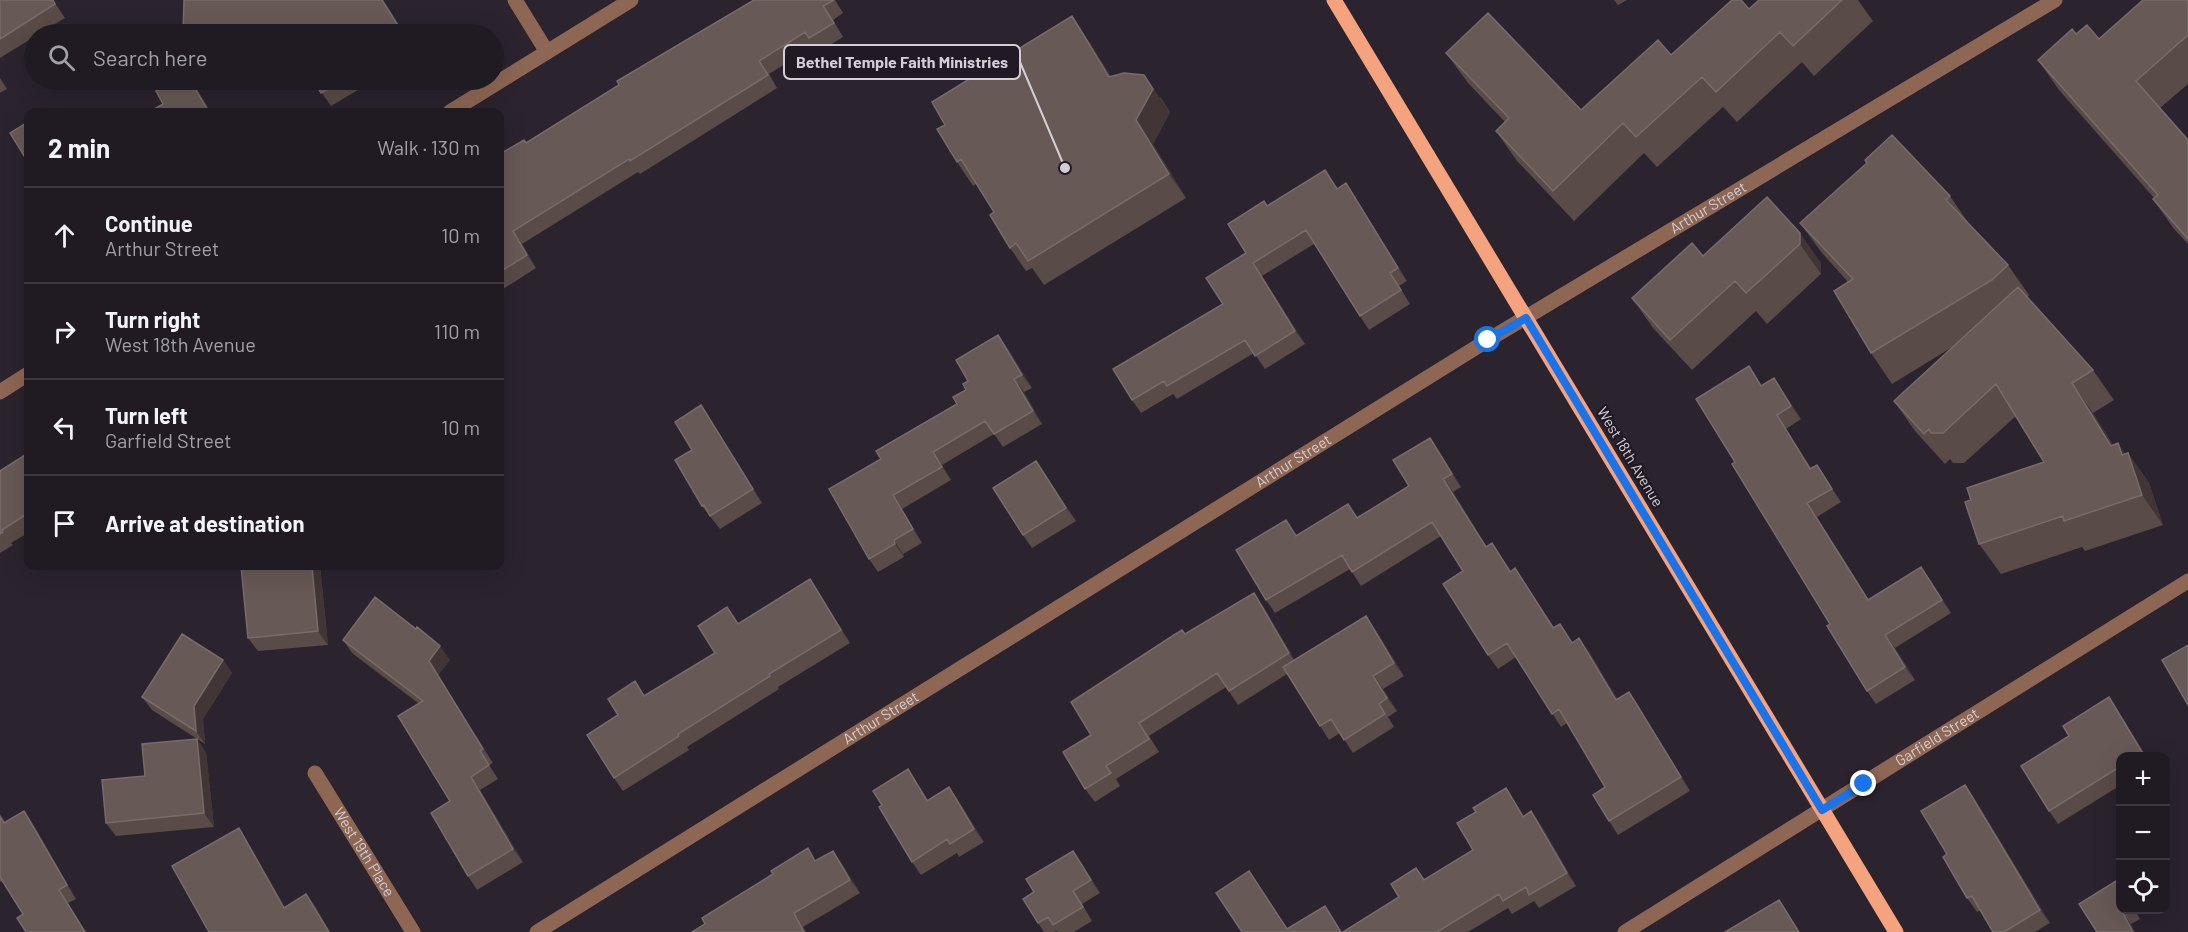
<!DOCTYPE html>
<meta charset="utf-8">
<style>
body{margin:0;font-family:Barlow,sans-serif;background:#2d272f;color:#f1f3f6}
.controls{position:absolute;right:18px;bottom:18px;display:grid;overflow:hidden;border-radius:12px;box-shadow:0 6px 24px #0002}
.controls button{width:54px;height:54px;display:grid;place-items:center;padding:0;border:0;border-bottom:2px solid #3d3840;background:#201a22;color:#f1f3f6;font:30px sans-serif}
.stop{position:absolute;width:18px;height:18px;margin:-14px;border:4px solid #1a73e8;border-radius:50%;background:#fff}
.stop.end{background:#1a73e8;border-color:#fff;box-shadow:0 2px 6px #0008}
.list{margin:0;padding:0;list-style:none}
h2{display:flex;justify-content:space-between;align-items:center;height:78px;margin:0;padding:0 24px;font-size:26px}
h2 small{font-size:20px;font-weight:400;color:#a2a1a5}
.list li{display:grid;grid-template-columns:39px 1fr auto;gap:18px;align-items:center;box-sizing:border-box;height:96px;padding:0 24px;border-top:2px solid #3d3840}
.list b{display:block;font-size:22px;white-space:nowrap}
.list p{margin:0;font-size:20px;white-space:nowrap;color:#a2a1a5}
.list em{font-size:20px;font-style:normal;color:#a2a1a5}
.icon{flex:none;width:33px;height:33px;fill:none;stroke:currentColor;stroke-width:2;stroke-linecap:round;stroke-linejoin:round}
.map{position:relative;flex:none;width:2188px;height:932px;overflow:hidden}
.search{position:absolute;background:#201a22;box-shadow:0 6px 24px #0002;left:24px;top:24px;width:480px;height:66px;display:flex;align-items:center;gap:15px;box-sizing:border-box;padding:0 21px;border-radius:33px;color:#a2a1a5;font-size:22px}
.panel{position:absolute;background:#201a22;box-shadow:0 6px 24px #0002;left:24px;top:108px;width:480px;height:462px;border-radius:12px}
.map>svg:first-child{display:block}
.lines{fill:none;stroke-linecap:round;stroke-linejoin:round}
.minor{stroke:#8d6654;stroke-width:15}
.major{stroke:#f5a37e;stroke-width:15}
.wall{fill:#594b47}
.shaded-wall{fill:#413536}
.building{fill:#665956;stroke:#786c6a;stroke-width:1.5}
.route{stroke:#1a73e8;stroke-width:8}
.labels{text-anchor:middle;stroke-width:4.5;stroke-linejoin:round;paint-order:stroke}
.street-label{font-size:15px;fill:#d4cfd6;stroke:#211a25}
.leader{fill:none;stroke:#d4cfd6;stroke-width:2}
.callout-dot{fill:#d4cfd6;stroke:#211a25;stroke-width:2}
.callout{fill:#211a25;stroke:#d4cfd6;stroke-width:2}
.callout-label{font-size:16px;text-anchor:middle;font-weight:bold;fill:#d4cfd6}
</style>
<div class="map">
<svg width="2188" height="932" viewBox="0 0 2188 932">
<rect width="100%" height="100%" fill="#2b232e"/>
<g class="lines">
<!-- minor -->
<g class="minor">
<path d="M515,0L547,52"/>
<path d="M450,112L631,0"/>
<path d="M0,392L28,374"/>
<path id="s1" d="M315,773L413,932"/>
<path id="s2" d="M537,932L1488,340L2055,0"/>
<path id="s3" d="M1625,932L2188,581"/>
</g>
<!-- major -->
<path class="major" d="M1334,0L1896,932"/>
</g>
<!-- wall -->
<path class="wall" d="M0,0H53L65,18L38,34H34V37L0,58Z
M383,0L405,34H183Z
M835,0L843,13L833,20L843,37L819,52L814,46L769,74L777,88L640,174L638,172L522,244L536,268L500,291V154L526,143L594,101Z
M1614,0H1627L1618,5Z
M1759,0H1858L1873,21L1814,76L1802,62L1737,122L1723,107L1657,167L1644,153L1574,221L1517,161L1496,131L1505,122L1468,83L1446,53L1581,110L1749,9Z
M2188,0V84L2160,108L2188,140V244L2174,229L2153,199L2154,198L2059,90L2038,60L2076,34L2099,39Z
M1088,40L1111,77L1161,98L1170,112L1153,144L1186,198L1044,285L1032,268L1026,271L1010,248L994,212L976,184L973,186L957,162Z
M0,78L7,89L0,93Z
M313,80H375L331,106Z
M1338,188L1355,197L1407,281L1399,286L1410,304L1369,330L1360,316L1314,244L1262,276L1305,344L1265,369L1254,353L1177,399L1173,394L1141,413L1132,400L1223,304L1267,206Z
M1950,196L1971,227L2008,265L2029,295L2027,297L2093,370L2114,400L2093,413L2113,445L2118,443L2125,454L2128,453L2149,483L2163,525L2085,551L2082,547L2001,574L1979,544L1971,500L2044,462L2016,416L1964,463H1953L1950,459L1945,464L1915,431L1894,401L1954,346L1892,384L1871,353L1848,282L1822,253L1800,223Z
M1767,197L1821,263V274L1767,324L1756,311L1692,370L1653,328L1632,298L1703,256Z
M998,335L1008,349L1032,388L1024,392L1042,424L1003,447L994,434L942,465L951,480L902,509L922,543L903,554L904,557L878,572L869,559L881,459L957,404L966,390L968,381Z
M1774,378L1801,419L1786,429L1811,468L1817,465L1841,502L1817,517L1869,600L1931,581L1951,613L1895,648L1915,680L1876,704L1867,691L1830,624L1735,462L1762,385Z
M701,405L710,419L762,503L720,529L702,506L692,450Z
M1439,451L1461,487L1453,492L1486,546L1492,543L1511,571L1515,568L1554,627L1572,643L1589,652L1617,699L1629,692L1638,705L1690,791L1618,835L1609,821L1605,787L1567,723L1561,727L1516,657L1498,669L1488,655L1463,571L1441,536L1361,586L1350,569L1275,613L1266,600L1297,535L1358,518L1409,486Z
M28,453V533L11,543L13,545L0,553V471Z
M1045,474L1076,521L1032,548L1023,535Z
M320,566L328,645L258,651L248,638Z
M810,579L850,643L778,687L779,689L687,747L689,750L623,791L614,778L618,715L645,696L715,653L739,623Z
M1263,606L1294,660L1375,629L1404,676L1383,689L1397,711L1388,717L1394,727L1353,753L1340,733L1329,740L1287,674L1238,705L1226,687L1149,736L1159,752L1116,779L1120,786L1095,802L1085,789L1091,735L1185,634Z
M343,640L450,660L438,675L493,763L489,765L498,779L480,790L523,862L477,890L468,876L450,801L418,703L352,653Z
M223,660L232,673L203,719L205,744L152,710L142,697Z
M2118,711L2146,756H2121V785L2058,824L2049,811Z
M206,752L214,827L116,836L106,823L145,776Z
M917,783L928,800L949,787L958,800L984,842L959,857L957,853L921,875L912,862Z
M1965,785L1974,798L2050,923L2035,932H1993L1980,910L1977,912L1967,898L1947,854Z
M1506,788L1524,816L1531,811L1541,825L1576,886L1539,908L1534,901L1512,914L1508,908L1468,932H1343L1399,897L1416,868L1425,880L1473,850L1476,812Z
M24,811L33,824L76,899L68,903L86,932H26L23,914L2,881L0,882V814L5,822Z
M833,851L842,864L860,893L803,927L806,932H692Z
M1082,864L1100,893L1082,904L1092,921L1074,932H1058L1057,931L1054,932H1044L1038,923Z
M2116,881L2121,887V909H2134L2140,919L2131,924L2097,932Z"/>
<!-- shaded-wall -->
<path class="shaded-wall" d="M382,0H383L405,34L399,27Z
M1072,16L1088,40L1126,101L1109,77Z
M1144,75L1170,112L1153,144L1186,198L1169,174L1136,120Z
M190,80L196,87L211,112H209Z
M1346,183L1355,197L1407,281L1398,268Z
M513,231L522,244L536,268L527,255Z
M1800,233L1821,263V274L1800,244Z
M1253,263L1262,276L1305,344L1295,331Z
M998,335L1008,349L1032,388L1022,375Z
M1774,378L1783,391L1801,419L1791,406Z
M1014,379L1024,392L1042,424L1033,411Z
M2072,383L2093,413L2132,476L2111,446Z
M701,405L710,419L762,503L753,489Z
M1777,415L1786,429L1819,482L1810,469Z
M1430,438L1439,451L1461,487L1452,474Z
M2118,443L2130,461L2128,453L2149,483L2163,525L2142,495L2122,455Z
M933,452L942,465L951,480L942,467Z
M1036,461L1045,474L1076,521L1066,508Z
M1817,465L1826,478L1841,502L1832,489Z
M1443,479L1453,492L1495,560L1486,547Z
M893,495L902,509L922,543L913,529Z
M1807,503L1817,517L1877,614L1868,600Z
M894,540L903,554L904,557L895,544Z
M312,566H320L328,645L318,631Z
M1921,567L1931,581L1951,613L1942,600Z
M810,579L819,592L850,643L841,630Z
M1254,593L1263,606L1299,667L1289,653Z
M1366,616L1375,629L1404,676L1394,663Z
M1885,635L1895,648L1915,680L1905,667Z
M1579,638L1589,652L1626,713L1616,700Z
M440,646L450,660L438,675L493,763L483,749L429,661Z
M223,660L232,673L203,719L205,744L196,731L194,706Z
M1373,676L1383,689L1397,711L1387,698Z
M1629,692L1638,705L1690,791L1681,777Z
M2109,697L2118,711L2146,756L2142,752Z
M197,739L206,752L214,827L204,813Z
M908,769L917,783L936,814L927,801Z
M471,777L480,790L523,862L513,849Z
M1965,785L1974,798L2050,923L2040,910Z
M949,787L958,800L984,842L974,829Z
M1506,788L1515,802L1532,830L1523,817Z
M24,811L33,824L76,899L67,885Z
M1531,811L1541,825L1576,886L1567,873Z
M239,828L248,842L293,921L284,908Z
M833,851L842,864L860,893L850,880Z
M1073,851L1082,864L1100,893L1091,880Z
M59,890L68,903L86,932H85Z
M306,894L316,907L330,932H329Z
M2123,913L2131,924L2135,932H2133Z"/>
<!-- building -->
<path class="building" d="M0,0H53L55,4L0,39Z
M184,0H382L399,27L388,34H183Z
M754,0H834L823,6L834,23L809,38L805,32L759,61L768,75L630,161L629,159L513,231L527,255L500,272V154L524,140L526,143L619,85L617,81Z
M1732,0H1741L1749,9L1759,0H1842L1793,46L1780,32L1716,92L1702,77L1636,137L1623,123L1553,191L1496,131L1509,118L1446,53L1488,13L1581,110L1658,40L1671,55Z
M2143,0H2188V35L2136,81L2188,140V239L2153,199L2158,195L2038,60L2072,29L2076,34L2087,25L2099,39Z
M1072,16L1109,77L1124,73L1144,75L1153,89L1136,120L1169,174L1028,261L1016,243L1010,248L990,215L994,212L961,159L957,162L937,129L945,125L932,102Z
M176,80H190L209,112H149L163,104L156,91Z
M313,80H344L321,93Z
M28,122V162L10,133Z
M1892,135L1950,196L1946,200L2008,265L1992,280L1871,353L1834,291L1853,279L1800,223L1867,163L1865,160Z
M1325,170L1337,189L1346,183L1398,268L1390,273L1401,290L1360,316L1306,230L1253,263L1295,331L1255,356L1245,340L1167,386L1164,381L1132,400L1113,369L1223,304L1206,278L1246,253L1228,224L1264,201L1267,206Z
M1767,197L1800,233V244L1746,293L1735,281L1670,340L1632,298L1692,243L1703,256Z
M2018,287L2093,370L2072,383L2111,446L2118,443L2122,455L2128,453L2142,495L2064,521L2063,516L1979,544L1965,502L1971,500L1967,488L2044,462L1996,384L1943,433H1931L1929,429L1924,434L1894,401Z
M998,335L1022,375L1014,379L1033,411L994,434L985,421L933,452L942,467L893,495L913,529L894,540L895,544L869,559L829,489L881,459L876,451L957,404L953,397L966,390L963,384L968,381L956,360Z
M1749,366L1761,386L1774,378L1791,406L1777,415L1810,469L1817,465L1832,489L1807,503L1868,600L1921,567L1942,600L1885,635L1905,667L1867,691L1827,626L1830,624L1732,464L1735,462L1696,399Z
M701,405L753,489L710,516L704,505L702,506L675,460L692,450L675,422Z
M1430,438L1452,474L1443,479L1486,547L1492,543L1510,572L1515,568L1553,628L1560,624L1572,643L1579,638L1616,700L1629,692L1681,777L1609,821L1593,795L1605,787L1559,709L1552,714L1507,643L1488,655L1443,584L1463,571L1432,522L1352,572L1342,555L1266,600L1236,550L1286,520L1296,536L1348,504L1357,518L1409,486L1393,460Z
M28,453V513L2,530L3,532L0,534V471Z
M1036,461L1066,508L1023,535L993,488Z
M241,566H312L318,631L248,638Z
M810,579L841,630L769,674L770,676L678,734L679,736L614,778L587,735L618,715L608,699L635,681L644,696L715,653L698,626L727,607L738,624Z
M1254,593L1289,653L1229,691L1217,673L1139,723L1149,739L1106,766L1111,773L1085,789L1063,752L1091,735L1071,702L1174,635L1182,630L1185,634Z
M375,597L416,629L417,627L440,646L429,661L483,749L480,751L489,765L471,777L513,849L468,876L431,813L450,801L398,716L423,701L343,640Z
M1366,616L1394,663L1373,676L1387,698L1379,704L1385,714L1344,740L1331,719L1320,726L1283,667Z
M182,634L223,660L194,706L196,731L142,697Z
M2188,645V705L2162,660Z
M2109,697L2142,752L2135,756H2121V766L2049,811L2021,766L2069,736L2063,726Z
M197,739L204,813L106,823L102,780L145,776L142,744Z
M908,769L927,801L949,787L974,829L950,844L947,839L912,862L879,807L882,805L873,791Z
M1965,785L2040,910L2004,932H1993L1972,896L1967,898L1943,857L1947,854L1921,811Z
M1506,788L1523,817L1531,811L1567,873L1529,895L1526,887L1503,901L1499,894L1437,932H1343L1399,897L1391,884L1416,868L1424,880L1473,850L1457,823L1476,812L1473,808Z
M24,811L67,885L59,890L85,932H26L17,918L23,914L0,877V817L4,823Z
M239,828L284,908L306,894L329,932H209L172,866Z
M808,848L815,861L833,851L850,880L794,913L804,932H692L705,924L702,918L773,874L771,871Z
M1073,851L1091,880L1073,891L1083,907L1053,925L1048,917L1038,923L1023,899L1034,892L1026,879Z
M1249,871L1287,929L1325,906L1341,932H1242L1216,893Z
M2116,881L2121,888V909H2129L2123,913L2133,932H2097L2079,904Z
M1779,900L1799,932H1725Z"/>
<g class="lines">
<!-- route -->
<path class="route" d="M1488,340L1526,318L1822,810L1864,784"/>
</g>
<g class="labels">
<!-- street labels -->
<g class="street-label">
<text dy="5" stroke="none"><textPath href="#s2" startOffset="1377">Arthur Street</textPath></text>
<text transform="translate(1630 457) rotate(59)" y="5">West 18th Avenue</text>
<text dy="5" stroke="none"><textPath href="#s2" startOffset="891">Arthur Street</textPath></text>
<text dy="5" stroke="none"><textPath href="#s2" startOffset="405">Arthur Street</textPath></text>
<text dy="5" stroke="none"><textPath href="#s3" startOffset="368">Garfield Street</textPath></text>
<text dy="5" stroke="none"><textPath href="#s1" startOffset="93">West 19th Place</textPath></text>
</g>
</g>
<!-- callouts -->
<path class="leader" d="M1065 168L1020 62"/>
<circle class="callout-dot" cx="1065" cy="168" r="6"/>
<rect class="callout" x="784" y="45" width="236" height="34" rx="6"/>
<g class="callout-label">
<text x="902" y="68">Bethel Temple Faith Ministries</text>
</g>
</svg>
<div class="controls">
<button>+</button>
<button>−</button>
<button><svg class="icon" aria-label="locate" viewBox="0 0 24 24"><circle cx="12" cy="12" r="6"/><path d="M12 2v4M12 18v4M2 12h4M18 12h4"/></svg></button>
</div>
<div class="stop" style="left:1488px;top:340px"></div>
<div class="stop end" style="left:1864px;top:784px"></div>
<div class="search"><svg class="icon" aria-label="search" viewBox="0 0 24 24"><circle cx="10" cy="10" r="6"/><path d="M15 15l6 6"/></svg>Search here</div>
<section class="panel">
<h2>2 min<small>Walk · 130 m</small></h2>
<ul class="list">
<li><svg class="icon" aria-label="ahead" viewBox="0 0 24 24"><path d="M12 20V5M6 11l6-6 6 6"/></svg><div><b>Continue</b><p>Arthur Street</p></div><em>10 m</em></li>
<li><svg class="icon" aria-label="right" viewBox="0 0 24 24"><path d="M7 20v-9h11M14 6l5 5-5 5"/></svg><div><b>Turn right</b><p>West 18th Avenue</p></div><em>110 m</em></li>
<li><svg class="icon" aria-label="left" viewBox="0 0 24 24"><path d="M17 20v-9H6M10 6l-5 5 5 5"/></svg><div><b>Turn left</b><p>Garfield Street</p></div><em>10 m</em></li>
<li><svg class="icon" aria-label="arrive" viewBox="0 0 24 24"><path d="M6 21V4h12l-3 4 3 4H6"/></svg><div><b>Arrive at destination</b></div></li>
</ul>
</section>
</div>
